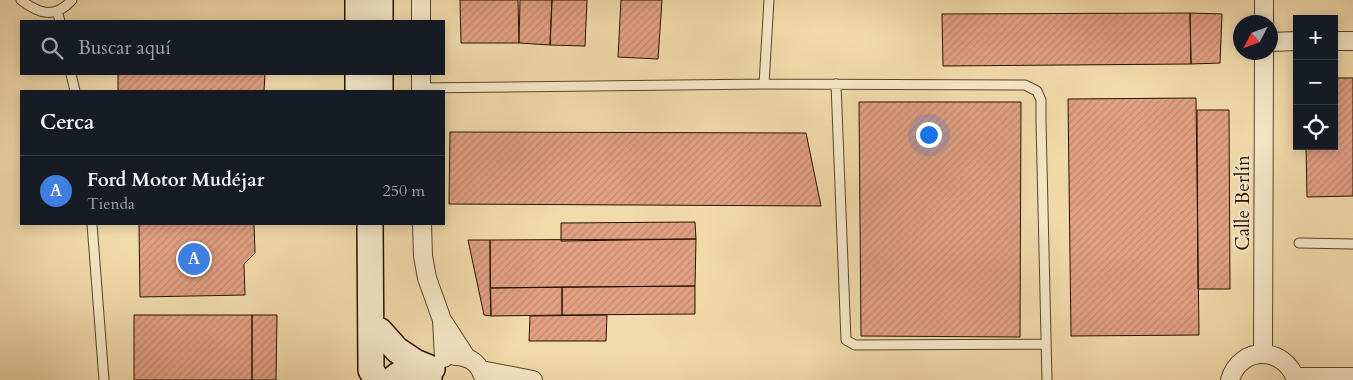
<!DOCTYPE html>
<html lang="es">
<meta charset="utf-8">
<style>
body{margin:0;font-family:Cardo,serif;background:#242831;color:#f1f3f6}
.controls{position:absolute;right:15px;top:15px;display:grid;overflow:hidden;border-radius:0px;box-shadow:0 2px 12px #0003}
.controls button{width:45px;height:45px;display:grid;place-items:center;padding:0;border:0;border-bottom:1px solid #363941;background:#171b24;color:#f1f3f6;font:25px sans-serif}
.compass{position:absolute;left:1233px;top:15px;width:45px;height:45px;border-radius:50%;background:#171b24;box-shadow:0 2px 12px #0003;rotate:229deg}
.you{position:absolute;left:928px;top:134px;width:18px;height:18px;margin:-12px;border:4px solid #fff;border-radius:50%;background:#1a73e8;box-shadow:0 0 0 8px #1a73e833}
.badge{display:grid;place-items:center;width:32px;height:32px;border-radius:50%;background:#7c3aed;color:#fff;font-size:16px;font-weight:700}
.pin{position:absolute;translate:-50% -50%;border:2px solid #fff;box-shadow:0 1px 5px #0006}
.list{margin:0;padding:0;list-style:none}
h2{display:flex;justify-content:space-between;align-items:center;height:65px;margin:0;padding:0 20px;font-size:21px}
h2 small{font-size:16px;font-weight:400;color:#9ea1a6}
.list li{display:grid;grid-template-columns:32px 1fr auto;gap:15px;align-items:center;box-sizing:border-box;height:70px;padding:0 20px;border-top:1px solid #363941}
.list b{display:block;font-size:19px;white-space:nowrap}
.list p{margin:0;font-size:16px;white-space:nowrap;color:#9ea1a6}
.list em{font-size:16px;font-style:normal;color:#9ea1a6}
.icon{flex:none;width:28px;height:28px;fill:none;stroke:currentColor;stroke-width:2;stroke-linecap:round;stroke-linejoin:round}
.map{position:relative;flex:none;width:1353px;height:380px;overflow:hidden}
.search{position:absolute;background:#171b24;box-shadow:0 2px 12px #0003;left:20px;top:20px;width:425px;height:55px;display:flex;align-items:center;gap:12px;box-sizing:border-box;padding:0 18px;border-radius:0px;color:#9ea1a6;font-size:19px}
.panel{position:absolute;background:#171b24;box-shadow:0 2px 12px #0003;left:20px;top:90px;width:425px;height:135px;border-radius:0px}
.map>svg:first-child{display:block}
.building{fill:url(#building-hatch);stroke:#251300}
.lines{fill:none;stroke-linecap:round;stroke-linejoin:round}
.service-casing{stroke:#58452b;stroke-width:11}
.minor-casing{stroke:#58452b;stroke-width:20}
.secondary-casing{stroke:#251300;stroke-width:28}
.service{stroke:#f7e8c8;stroke-width:9}
.minor{stroke:#f7e8c8;stroke-width:18}
.secondary{stroke:#f7e8c8;stroke-width:25}
.labels{text-anchor:middle;stroke-width:4;stroke-linejoin:round;paint-order:stroke}
.street-label{font-size:19px;fill:#251300;stroke:#f7e8c8}
</style>
<div class="map">
<svg width="1353" height="380" viewBox="0 0 1353 380">
<defs>
<pattern id="building-hatch" width="6" height="6" patternUnits="userSpaceOnUse" patternTransform="scale(1.25)"><rect width="6" height="6" fill="#e1a083"/><path d="M-1 1l2-2M0 6l6-6M5 7l2-2" fill="none" stroke="#c1896f"/></pattern>
</defs>
<rect width="100%" height="100%" fill="#f2dbab"/>
<filter id="stains"><feTurbulence type="fractalNoise" baseFrequency=".004" numOctaves="4"/><feColorMatrix values="0 0 0 0 .2 0 0 0 0 .09 0 0 0 0 .02 0 0 0 .5 -.17"/></filter>
<radialGradient id="worn" r=".72"><stop offset=".6" stop-color="#630" stop-opacity="0"/><stop offset="1" stop-color="#630" stop-opacity=".3"/></radialGradient>
<!-- building -->
<path class="building" d="M460,0H518L519,43H461Z
M520,0H552L550,45L519,43Z
M552,0H587L585,46L550,45Z
M621,0H662L658,59L618,57Z
M1190,13L1191,64L943,66L942,14Z
M1190,13L1222,14L1220,63L1191,64Z
M118,74H265L264,91H118Z
M1334,78H1353V196L1307,197L1306,146H1334Z
M1196,98L1199,335L1071,336L1068,99Z
M859,102H1021L1020,337L861,336Z
M1197,110H1229L1230,289H1198Z
M450,132L806,133L821,206L449,204Z
M695,222L696,239L561,241V223Z
M139,224H254L255,253L244,264L245,295L140,297Z
M696,239L695,286L490,288V240Z
M468,240H490L491,316L484,315Z
M695,286V314L562,315V287Z
M562,287V315L491,316L490,288Z
M134,315H252V380H134Z
M252,315H277L276,380H252Z
M607,315L606,341H529L530,316Z"/>
<g class="lines">
<defs>
<path id="service" d="M21,0C39,14 55,19 72,0
M57,11L60,21
M71,74L75,91
M764,84L769,0
M836,84L846,340L855,345L1046,344
M421,88L764,84L1025,85L1037,91L1041,100V122L1047,380
M92,224L104,380
M1299,243L1353,244"/>
<path id="minor" d="M421,0V21
M1264,22V0
M1334,41H1353
M1270,42L1297,41
M421,74V91
M422,224L423,256L427,278L442,320
M1263,354L1264,52
M455,356C471,356 481,365 484,380
M444,358L442,320L466,357
M481,370L533,380
M1295,377H1353
M1230,380C1240,345 1285,346 1296,380"/>
<path id="secondary" d="M358,0V21
M380,0V21
M358,74V91
M380,74V91
M370,224L371,370L377,380
M380,331L397,350L415,362L432,369
M392,380L398,375L429,378"/>
</defs>
<!-- service casing -->
<use href="#service" class="service-casing"/>
<!-- minor casing -->
<use href="#minor" class="minor-casing"/>
<!-- secondary casing -->
<use href="#secondary" class="secondary-casing"/>
<!-- service -->
<use href="#service" class="service"/>
<!-- minor -->
<use href="#minor" class="minor"/>
<!-- secondary -->
<use href="#secondary" class="secondary"/>
</g>
<g class="labels">
<!-- street labels -->
<g class="street-label">
<text transform="translate(1242 203) rotate(-90)" y="7">Calle Berlín</text>
</g>
</g>
<rect width="100%" height="100%" filter="url(#stains)"/>
<rect width="100%" height="100%" fill="url(#worn)"/>
</svg>
<div class="controls">
<button>+</button>
<button>−</button>
<button><svg class="icon" aria-label="locate" viewBox="0 0 24 24"><circle cx="12" cy="12" r="6"/><path d="M12 2v4M12 18v4M2 12h4M18 12h4"/></svg></button>
</div>
<svg class="compass" viewBox="-18 -18 36 36"><path d="M0-13l5 13h-10z" fill="#e53935"/><path d="M0 13l5-13h-10z" fill="#9ea1a6"/></svg>
<div class="you"></div>
<div class="pin badge" style="left:194px;top:259px;background:#3f7fe0">A</div>
<div class="search"><svg class="icon" aria-label="search" viewBox="0 0 24 24"><circle cx="10" cy="10" r="6"/><path d="M15 15l6 6"/></svg>Buscar aquí</div>
<section class="panel">
<h2>Cerca<small></small></h2>
<ul class="list">
<li><span class="badge" style="background:#3f7fe0">A</span><div><b>Ford Motor Mudéjar</b><p>Tienda</p></div><em>250 m</em></li>
</ul>
</section>
</div>
